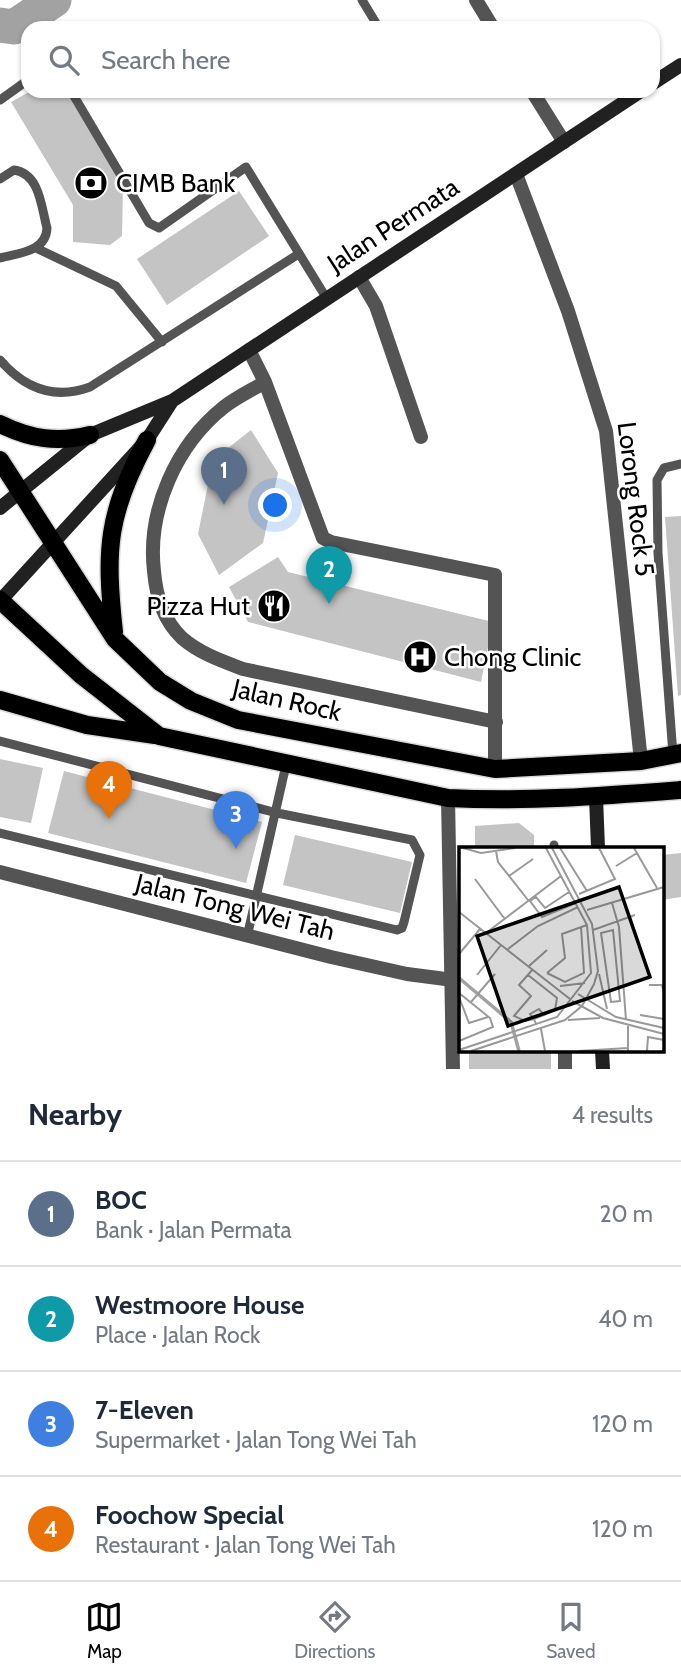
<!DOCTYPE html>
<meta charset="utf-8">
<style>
body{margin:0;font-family:Cabin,sans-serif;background:#f6f6f7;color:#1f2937}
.you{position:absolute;left:276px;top:506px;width:24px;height:24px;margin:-18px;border:5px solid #fff;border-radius:50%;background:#1a73e8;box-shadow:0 0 0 10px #1a73e833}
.badge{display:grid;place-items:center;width:46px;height:46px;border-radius:50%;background:#000;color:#fff;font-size:23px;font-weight:700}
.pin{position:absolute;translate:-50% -58px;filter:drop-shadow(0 2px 4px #0008)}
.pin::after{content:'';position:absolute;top:37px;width:24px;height:21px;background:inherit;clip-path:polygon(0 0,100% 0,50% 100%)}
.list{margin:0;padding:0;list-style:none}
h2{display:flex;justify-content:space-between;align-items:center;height:91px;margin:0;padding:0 28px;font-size:30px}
h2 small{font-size:23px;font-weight:400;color:#747a83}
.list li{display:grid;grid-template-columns:46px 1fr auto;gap:21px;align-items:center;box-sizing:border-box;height:105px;padding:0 28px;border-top:2px solid #e0e1e3}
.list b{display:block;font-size:26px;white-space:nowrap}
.list p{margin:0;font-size:23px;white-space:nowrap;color:#747a83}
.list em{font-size:23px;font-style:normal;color:#747a83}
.icon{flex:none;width:38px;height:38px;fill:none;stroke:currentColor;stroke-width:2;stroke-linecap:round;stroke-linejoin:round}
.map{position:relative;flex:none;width:681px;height:1069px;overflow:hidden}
.search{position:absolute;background:#fff;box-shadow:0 2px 5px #0004;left:21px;right:21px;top:21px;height:77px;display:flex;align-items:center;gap:18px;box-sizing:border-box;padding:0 24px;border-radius:21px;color:#747a83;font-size:26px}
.sheet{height:511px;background:#fff}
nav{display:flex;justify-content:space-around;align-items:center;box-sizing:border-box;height:98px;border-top:2px solid #e0e1e3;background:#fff;font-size:19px;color:#747a83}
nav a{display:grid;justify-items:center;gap:4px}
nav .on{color:#000}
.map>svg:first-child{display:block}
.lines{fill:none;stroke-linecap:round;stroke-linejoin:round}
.river{stroke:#a2a2a2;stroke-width:35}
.building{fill:#c4c4c4}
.primary-casing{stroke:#dbdbdb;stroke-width:21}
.lane{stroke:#545454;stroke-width:9}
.street{stroke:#545454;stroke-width:14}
.secondary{stroke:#212121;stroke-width:14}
.primary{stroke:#000;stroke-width:18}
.labels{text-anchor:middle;stroke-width:5;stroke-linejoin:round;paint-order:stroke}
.poi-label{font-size:26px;fill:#000;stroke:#fff;text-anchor:start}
.street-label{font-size:26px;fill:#000;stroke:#fff}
.inset-river{fill:none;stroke:#a2a2a2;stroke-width:3.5}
.inset-road{fill:none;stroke:#999;stroke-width:2}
.view{fill:#000;fill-opacity:0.15;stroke:#000;stroke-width:3.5}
.inset-edge{fill:none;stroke:#000;stroke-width:3.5}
</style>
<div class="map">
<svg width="681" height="1069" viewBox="0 0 681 1069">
<rect width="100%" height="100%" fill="#fff"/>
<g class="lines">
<!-- river -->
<path class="river" d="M0,25L14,27L54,0"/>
</g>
<!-- building -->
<path class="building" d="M31,91H68L123,184L122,236L110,245L73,242V205L11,102Z
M239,191L269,236L167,305L137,259Z
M251,430L278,473L263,543L219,575L198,534L213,460Z
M681,516V695L678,696L665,517Z
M278,557L288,572L493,622L481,682L248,622L229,587Z
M0,759L43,768L31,823L0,817Z
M64,771L262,822L246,883L48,833Z
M519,823L534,835V848H475V826Z
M295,835L412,862L400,913L283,885Z
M681,853V897L662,900V855Z
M469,1050H551V1069H469Z"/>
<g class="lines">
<defs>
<path id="primary" d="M0,424C31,439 57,443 90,435
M0,460L115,639L160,682L191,701L238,720L495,769L641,761L681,753
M0,600L81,675L159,736L448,798C526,802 603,796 681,790
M114,632C105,549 107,514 147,440
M0,700L87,725L155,735"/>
</defs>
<!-- primary casing -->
<use href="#primary" class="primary-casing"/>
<!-- lane -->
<path class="lane" d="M362,0L379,28
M71,91L149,223L159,228L246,167L327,299
M0,100L28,80
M0,179L14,170C40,174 41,206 47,228C46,252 18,253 0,258
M36,248L116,286L162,342
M0,360C24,388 54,400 90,387L297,255
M0,741L277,813L412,840L420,855L404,922L402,928L397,930L0,833
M673,755L658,553L657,480L664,468L681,464
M554,845V848
M247,937L286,765"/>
<!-- street -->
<path class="street" d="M476,0L493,28
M532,91L564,142
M516,174L568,311L606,431L641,761
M359,277L376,306L421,437
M249,350L265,382L323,538L331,542L495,575V769
M265,382C252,390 237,397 224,407C176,445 147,511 154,571C156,596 163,620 182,638C199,653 222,661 243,669L496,722
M448,798L453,1069
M0,872L331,957L407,974L461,981
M565,1050V1069"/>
<!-- secondary -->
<path class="secondary" d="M653,83L681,65
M0,508L90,435L172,401L641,91
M0,601L147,440L172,401
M596,797L598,848
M602,1050L603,1069"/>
<!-- primary -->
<use href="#primary" class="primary"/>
</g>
<!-- icons -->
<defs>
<symbol id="bank-disc" viewBox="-11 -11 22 22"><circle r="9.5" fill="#000" stroke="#fff"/><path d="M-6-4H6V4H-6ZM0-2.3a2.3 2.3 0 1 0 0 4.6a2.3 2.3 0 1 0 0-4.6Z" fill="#fff"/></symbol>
<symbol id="restaurant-disc" viewBox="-11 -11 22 22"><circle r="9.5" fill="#000" stroke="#fff"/><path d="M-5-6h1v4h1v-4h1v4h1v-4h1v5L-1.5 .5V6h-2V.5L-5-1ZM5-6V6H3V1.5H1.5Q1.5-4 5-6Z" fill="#fff"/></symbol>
<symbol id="hospital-disc" viewBox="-11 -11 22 22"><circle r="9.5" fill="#000" stroke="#fff"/><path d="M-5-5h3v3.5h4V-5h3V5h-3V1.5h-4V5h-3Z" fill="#fff"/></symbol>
</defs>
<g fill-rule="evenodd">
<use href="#bank-disc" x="72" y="164" width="38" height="38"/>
<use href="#restaurant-disc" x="255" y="587" width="38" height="38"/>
<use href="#hospital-disc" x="401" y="638" width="38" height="38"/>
</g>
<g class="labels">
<!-- poi labels -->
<g class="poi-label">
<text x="116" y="192">CIMB Bank</text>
<text x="250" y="615" text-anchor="end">Pizza Hut</text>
<text x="444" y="666">Chong Clinic</text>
</g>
<!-- street labels -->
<g class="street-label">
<text transform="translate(393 225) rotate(-33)" y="9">Jalan Permata</text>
<text transform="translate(636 499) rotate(83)" y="9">Lorong Rock 5</text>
<text transform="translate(287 700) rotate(13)" y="9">Jalan Rock</text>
<text transform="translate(235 907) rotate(14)" y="9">Jalan Tong Wei Tah</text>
</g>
</g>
<!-- overview -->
<g transform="translate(459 847)">
<rect width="205" height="205" fill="#fff"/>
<path class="inset-river" d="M0,131L52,175L60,204"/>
<path class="inset-road" d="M4,1L22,6L56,1M101,1L128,44M175,1L198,41M37,4L39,15L69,53M157,19L178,6M50,29L74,12M16,32L45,71M110,45L86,61L77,50L71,54L83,70L117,56M120,47L156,32L140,1M153,56L160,80L167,173M128,63L205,40M0,65L111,152M134,83L176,68M154,83L161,154L152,155L142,86ZM27,86L102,29M49,102L79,79L119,60M0,107L21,82M70,119L88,103M74,122L60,138L72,149L55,169L66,174L75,172L85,168L80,162L71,167L75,172L77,177M88,126L106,135L125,126L122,80M88,126L106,111L103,87L128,78M140,127L148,162M18,128L42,98M69,128L98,151L96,163L85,168M190,138H203L205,146M101,139L126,136M0,146L31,171L34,180L0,194M119,147L157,170L205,181M0,150L10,176L29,170M113,154L144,171L205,187M12,155L36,127M181,168L205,172M109,173L141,171M169,179V204M82,182L86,204M0,203L98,170L132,126L128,78L87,1M12,204L106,173L123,159L135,137L139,124L133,77L93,1M120,204L169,201M188,204L189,190L205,193"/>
<path class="view" d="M160,40L191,130L49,179L18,89Z"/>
<rect width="205" height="205" class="inset-edge"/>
</g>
</svg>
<div class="you"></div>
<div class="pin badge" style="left:224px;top:505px;background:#5c6f8a">1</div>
<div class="pin badge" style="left:329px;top:604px;background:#0f9aa8">2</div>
<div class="pin badge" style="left:236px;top:849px;background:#3f7fe0">3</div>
<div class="pin badge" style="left:109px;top:819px;background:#e8710a">4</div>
<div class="search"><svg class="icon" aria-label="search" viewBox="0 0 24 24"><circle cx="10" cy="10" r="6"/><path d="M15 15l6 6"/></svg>Search here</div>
</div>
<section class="sheet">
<h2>Nearby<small>4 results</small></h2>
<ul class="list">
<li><span class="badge" style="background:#5c6f8a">1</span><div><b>BOC</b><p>Bank · Jalan Permata</p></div><em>20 m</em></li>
<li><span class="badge" style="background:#0f9aa8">2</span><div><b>Westmoore House</b><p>Place · Jalan Rock</p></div><em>40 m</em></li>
<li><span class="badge" style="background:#3f7fe0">3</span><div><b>7-Eleven</b><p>Supermarket · Jalan Tong Wei Tah</p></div><em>120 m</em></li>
<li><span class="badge" style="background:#e8710a">4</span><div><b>Foochow Special</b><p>Restaurant · Jalan Tong Wei Tah</p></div><em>120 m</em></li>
</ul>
</section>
<nav>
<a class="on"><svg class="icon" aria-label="map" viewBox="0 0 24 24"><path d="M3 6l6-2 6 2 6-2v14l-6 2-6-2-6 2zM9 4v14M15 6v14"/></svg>Map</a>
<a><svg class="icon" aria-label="directions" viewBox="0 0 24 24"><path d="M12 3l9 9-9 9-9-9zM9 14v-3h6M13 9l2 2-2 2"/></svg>Directions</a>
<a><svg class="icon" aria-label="saved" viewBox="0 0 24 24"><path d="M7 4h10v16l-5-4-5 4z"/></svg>Saved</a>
</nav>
